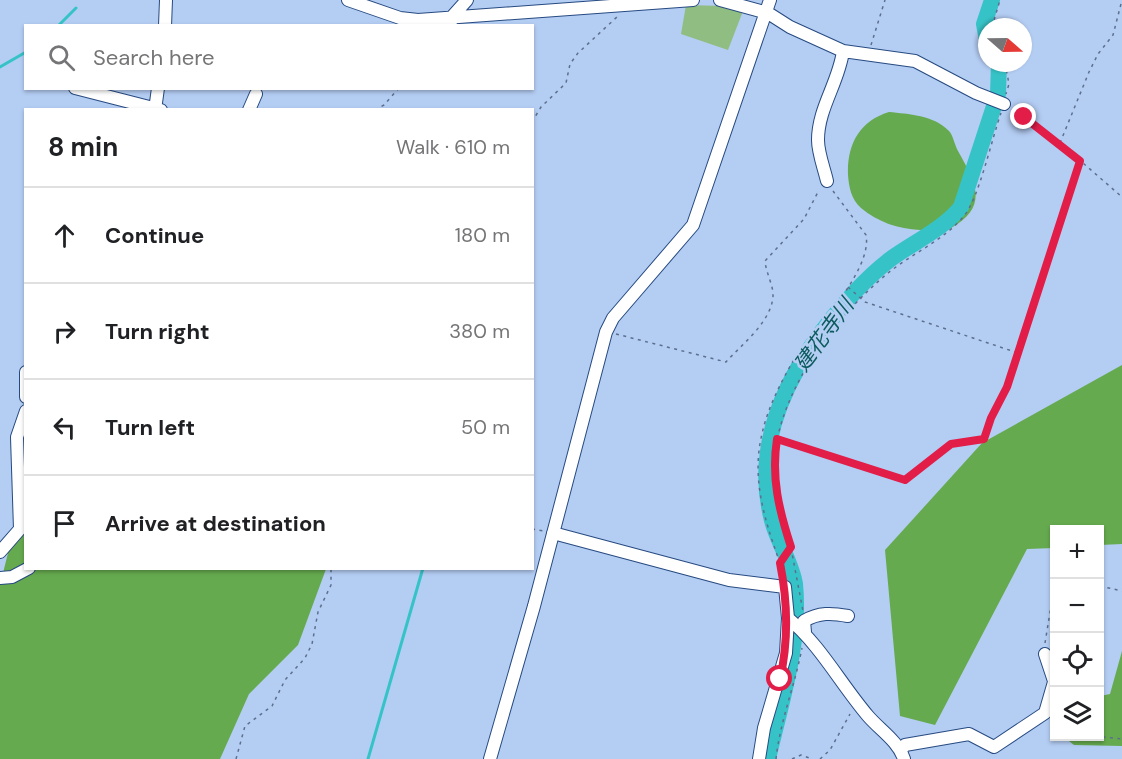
<!DOCTYPE html>
<meta charset="utf-8">
<style>
body{margin:0;font-family:"DM Sans","Noto Sans JP",sans-serif;background:#f2f2f2;color:#202124}
.controls{position:absolute;right:18px;bottom:18px;display:grid;overflow:hidden;border-radius:0px;box-shadow:0 2px 4px #0004}
.controls button{width:54px;height:54px;display:grid;place-items:center;padding:0;border:0;border-bottom:2px solid #e0e0e0;background:#fff;color:#202124;font:30px sans-serif}
.compass{position:absolute;left:978px;top:18px;width:54px;height:54px;border-radius:50%;background:#fff;box-shadow:0 2px 4px #0004;rotate:110deg}
.stop{position:absolute;width:18px;height:18px;margin:-14px;border:4px solid #e11d48;border-radius:50%;background:#fff}
.stop.end{background:#e11d48;border-color:#fff;box-shadow:0 2px 6px #0008}
.list{margin:0;padding:0;list-style:none}
h2{display:flex;justify-content:space-between;align-items:center;height:78px;margin:0;padding:0 24px;font-size:26px}
h2 small{font-size:20px;font-weight:400;color:#757577}
.list li{display:grid;grid-template-columns:39px 1fr auto;gap:18px;align-items:center;box-sizing:border-box;height:96px;padding:0 24px;border-top:2px solid #e0e0e0}
.list b{display:block;font-size:22px;white-space:nowrap}
.list em{font-size:20px;font-style:normal;color:#757577}
.icon{flex:none;width:33px;height:33px;fill:none;stroke:currentColor;stroke-width:2;stroke-linecap:round;stroke-linejoin:round}
.map{position:relative;flex:none;width:1122px;height:759px;overflow:hidden}
.search{position:absolute;background:#fff;box-shadow:0 2px 4px #0004;left:24px;top:24px;width:510px;height:66px;display:flex;align-items:center;gap:15px;box-sizing:border-box;padding:0 21px;border-radius:0px;color:#757577;font-size:22px}
.panel{position:absolute;background:#fff;box-shadow:0 2px 4px #0004;left:24px;top:108px;width:510px;height:462px;border-radius:0px}
.map>svg:first-child{display:block}
.green{fill:#90bd82}
.forest{fill:#66aa4f}
.lines{fill:none;stroke-linecap:round;stroke-linejoin:round}
.stream{stroke:#36c3c7;stroke-width:3}
.river{stroke:#36c3c7;stroke-width:16}
.minor-casing{stroke:#264a81;stroke-width:14}
.path{stroke:#5c708e;stroke-width:1.5;stroke-dasharray:3 4.5;stroke-linecap:butt}
.minor{stroke:#fff;stroke-width:12}
.route{stroke:#e11d48;stroke-width:8}
.labels{text-anchor:middle;stroke-width:5;stroke-linejoin:round;paint-order:stroke}
.water-label{font-size:21px;font-style:italic;fill:#0c5b5e;stroke:#b4cdf3}
</style>
<div class="map">
<svg width="1122" height="759" viewBox="0 0 1122 759">
<rect width="100%" height="100%" fill="#b4cdf3"/>
<!-- green -->
<path class="green" d="M686,5L724,6L743,11L728,50L681,34Z"/>
<!-- forest -->
<path class="forest" d="M889,112C908,114 934,115 949,131C953,135 955,146 958,151C975,182 990,206 951,228C941,234 931,231 920,230C898,229 878,222 861,208C851,199 849,187 848,175C847,145 859,121 889,112Z
M1122,365V544L1100,545V530H1054V548L1027,549L935,725L900,716L885,550L982,443Z
M25,514L26,568L326,569L298,645L249,694L220,759H0V585L17,517Z
M1122,651V746L1074,745L1064,737L1100,736V696L1110,694Z"/>
<g class="lines">
<!-- stream -->
<path class="stream" d="M58,26L76,8
M0,67L26,52
M368,759L423,568"/>
<!-- river -->
<path class="river" d="M987,40L984,24L992,0
M768,759C781,702 801,643 795,584C792,564 779,544 773,524C753,454 779,390 820,334C841,306 865,278 892,258C916,241 943,229 961,207L998,94L999,63"/>
<defs>
<path id="minor" d="M348,0L400,18L418,20L693,0
M720,0L768,13L790,27L843,51L915,61L976,93L1004,104
M451,22L450,19L467,0
M165,26L166,0
M75,88L161,110
M155,110L158,88
M249,110L256,94
M827,181C824,168 818,153 818,140C818,108 839,82 843,51
M26,372V397
M553,533L729,580L785,587L788,618L786,653L764,728L759,759
M0,552L20,529L17,437L26,411
M0,578L12,577L29,568
M788,618C821,646 840,683 868,716C880,730 898,741 904,759
M805,632L804,621C819,612 832,613 848,616
M1045,654L1054,681
M901,750L905,745L969,734L994,747L1045,713L1054,682
M490,759L534,606L606,332L613,318L693,225L770,0"/>
</defs>
<!-- minor casing -->
<use href="#minor" class="minor-casing"/>
<!-- path -->
<path class="path" d="M992,27L1000,0
M871,45L885,0
M1005,63L1009,84L1006,94
M1012,109L1060,143L1122,197
M375,110L384,105L399,88
M532,122L541,107L566,83L570,64L578,53L618,16
M1060,143L1089,72L1098,54L1113,35L1122,0
M848,287L865,302L1018,353
M616,334L726,362C742,344 774,320 773,293C772,283 766,272 765,261L804,219L819,190
M778,440L905,480L951,444L984,439L991,418L1007,387L1081,161
M532,529L544,531
M791,548L803,611
M780,563C765,521 751,479 762,434C767,410 780,384 792,363C811,333 873,271 866,235L833,191
M782,575L780,563L791,547C785,528 777,509 775,490C764,409 829,322 888,273C913,253 944,240 964,216C979,198 992,138 1001,113
M1100,586L1122,591
M1045,643L1054,588
M1095,736L1122,739
M236,759L245,726L272,706L285,680L305,658L312,644L318,612L331,585V568
M776,759C780,721 795,685 802,648
M792,759L801,755L812,759
M820,759L830,750L850,714"/>
<!-- minor -->
<use href="#minor" class="minor"/>
</g>
<g class="lines">
<!-- route -->
<path class="route" d="M780,679C789,639 788,603 780,563L791,547C779,510 771,478 777,439L905,480L951,444L984,439L991,418L1007,387L1080,161L1024,117"/>
</g>
<g class="labels">
<!-- water labels -->
<g class="water-label">
<text transform="translate(824 335) rotate(-54)" y="7">建花寺川</text>
</g>
</g>
</svg>
<div class="controls">
<button>+</button>
<button>−</button>
<button><svg class="icon" aria-label="locate" viewBox="0 0 24 24"><circle cx="12" cy="12" r="6"/><path d="M12 2v4M12 18v4M2 12h4M18 12h4"/></svg></button>
<button><svg class="icon" aria-label="layers" viewBox="0 0 24 24"><path d="M12 4l9 5-9 5-9-5zM3 14l9 5 9-5"/></svg></button>
</div>
<svg class="compass" viewBox="-18 -18 36 36"><path d="M0-13l5 13h-10z" fill="#e53935"/><path d="M0 13l5-13h-10z" fill="#757577"/></svg>
<div class="stop" style="left:780px;top:679px"></div>
<div class="stop end" style="left:1024px;top:117px"></div>
<div class="search"><svg class="icon" aria-label="search" viewBox="0 0 24 24"><circle cx="10" cy="10" r="6"/><path d="M15 15l6 6"/></svg>Search here</div>
<section class="panel">
<h2>8 min<small>Walk · 610 m</small></h2>
<ul class="list">
<li><svg class="icon" aria-label="ahead" viewBox="0 0 24 24"><path d="M12 20V5M6 11l6-6 6 6"/></svg><div><b>Continue</b></div><em>180 m</em></li>
<li><svg class="icon" aria-label="right" viewBox="0 0 24 24"><path d="M7 20v-9h11M14 6l5 5-5 5"/></svg><div><b>Turn right</b></div><em>380 m</em></li>
<li><svg class="icon" aria-label="left" viewBox="0 0 24 24"><path d="M17 20v-9H6M10 6l-5 5 5 5"/></svg><div><b>Turn left</b></div><em>50 m</em></li>
<li><svg class="icon" aria-label="arrive" viewBox="0 0 24 24"><path d="M6 21V4h12l-3 4 3 4H6"/></svg><div><b>Arrive at destination</b></div></li>
</ul>
</section>
</div>
